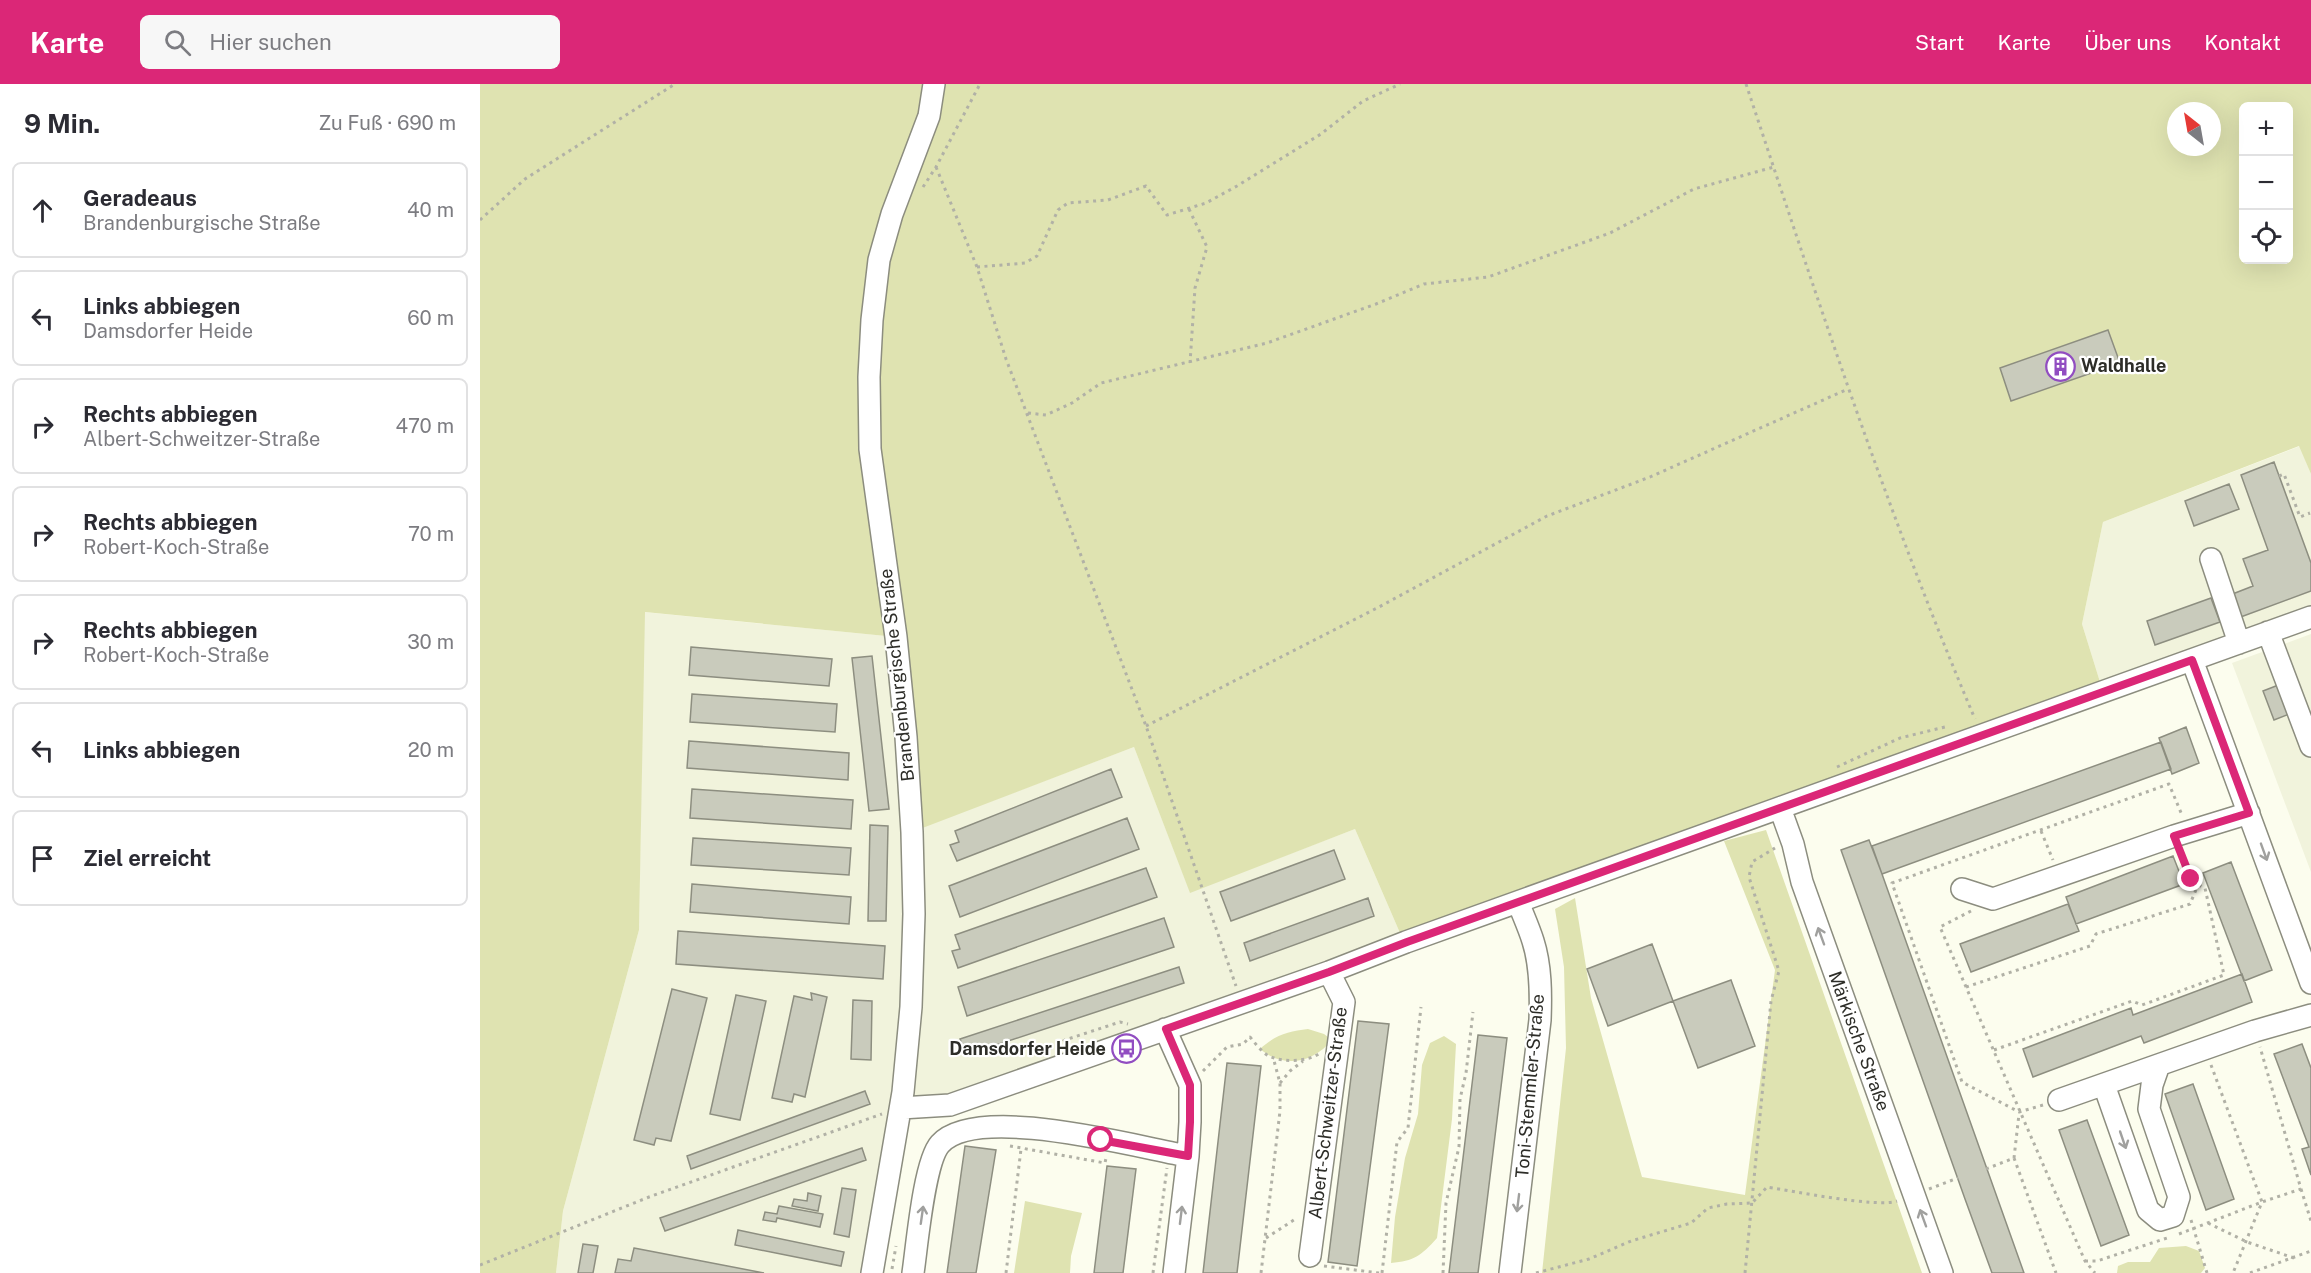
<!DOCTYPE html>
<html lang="de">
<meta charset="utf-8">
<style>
body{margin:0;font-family:"Public Sans",sans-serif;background:#f7f7f7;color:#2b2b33}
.controls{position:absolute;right:18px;top:18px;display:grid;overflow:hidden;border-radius:9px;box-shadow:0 6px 24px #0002}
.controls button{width:54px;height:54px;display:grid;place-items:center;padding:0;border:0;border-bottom:2px solid #e1e1e2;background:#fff;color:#2b2b33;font:30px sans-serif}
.compass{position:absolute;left:1687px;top:18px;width:54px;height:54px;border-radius:50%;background:#fff;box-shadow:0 6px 24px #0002;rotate:329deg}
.stop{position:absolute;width:18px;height:18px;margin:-14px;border:4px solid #db2777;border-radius:50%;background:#fff}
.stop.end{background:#db2777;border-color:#fff;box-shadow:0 2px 6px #0008}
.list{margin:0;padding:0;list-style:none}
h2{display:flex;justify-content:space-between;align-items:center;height:78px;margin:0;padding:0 24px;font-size:26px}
h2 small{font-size:20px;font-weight:400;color:#7c7c81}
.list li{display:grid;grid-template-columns:39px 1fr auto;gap:18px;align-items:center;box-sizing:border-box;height:96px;margin:0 12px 12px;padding:0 12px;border:2px solid #e1e1e2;border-radius:9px}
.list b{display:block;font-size:22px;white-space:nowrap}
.list p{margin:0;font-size:20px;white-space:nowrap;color:#7c7c81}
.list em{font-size:20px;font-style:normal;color:#7c7c81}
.icon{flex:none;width:33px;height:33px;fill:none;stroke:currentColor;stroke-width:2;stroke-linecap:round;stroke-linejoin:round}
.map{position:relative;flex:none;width:1831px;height:1189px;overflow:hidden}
header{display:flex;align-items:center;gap:36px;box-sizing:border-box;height:84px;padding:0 30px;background:#db2777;color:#fff}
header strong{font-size:28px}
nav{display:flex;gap:33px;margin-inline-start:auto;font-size:21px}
.search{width:420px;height:54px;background:#f7f7f7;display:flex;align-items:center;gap:15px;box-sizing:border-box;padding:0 21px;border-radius:9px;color:#7c7c81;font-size:22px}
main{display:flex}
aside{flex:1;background:#fff}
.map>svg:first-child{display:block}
.built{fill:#f1f3dc}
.green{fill:#dfe3b1;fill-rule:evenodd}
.building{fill:#c9cbbc;stroke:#8d8e80;stroke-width:1.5}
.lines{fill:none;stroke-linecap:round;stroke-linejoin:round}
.minor-casing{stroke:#8c8d7f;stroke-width:24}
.path{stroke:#b1b1a6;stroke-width:3;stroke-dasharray:3 4.5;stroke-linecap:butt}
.minor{stroke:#fff;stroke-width:21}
.oneway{stroke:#a0a09e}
.route{stroke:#db2777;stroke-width:8}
.labels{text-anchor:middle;stroke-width:4.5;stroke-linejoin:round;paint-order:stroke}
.poi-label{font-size:18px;font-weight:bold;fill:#2d2d28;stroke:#fff;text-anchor:start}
.street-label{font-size:18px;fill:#2d2d28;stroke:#fff}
</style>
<header>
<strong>Karte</strong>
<div class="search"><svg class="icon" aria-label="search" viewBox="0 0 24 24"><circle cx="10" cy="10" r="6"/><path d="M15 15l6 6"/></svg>Hier suchen</div>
<nav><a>Start</a><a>Karte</a><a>Über uns</a><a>Kontakt</a></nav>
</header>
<main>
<aside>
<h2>9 Min.<small>Zu Fuß · 690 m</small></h2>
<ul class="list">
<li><svg class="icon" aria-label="ahead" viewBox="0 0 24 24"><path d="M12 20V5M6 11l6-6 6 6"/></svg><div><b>Geradeaus</b><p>Brandenburgische Straße</p></div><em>40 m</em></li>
<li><svg class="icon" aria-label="left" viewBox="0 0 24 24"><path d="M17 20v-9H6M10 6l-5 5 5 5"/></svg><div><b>Links abbiegen</b><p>Damsdorfer Heide</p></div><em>60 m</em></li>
<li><svg class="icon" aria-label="right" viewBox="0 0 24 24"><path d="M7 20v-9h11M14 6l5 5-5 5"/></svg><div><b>Rechts abbiegen</b><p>Albert-Schweitzer-Straße</p></div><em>470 m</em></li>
<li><svg class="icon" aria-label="right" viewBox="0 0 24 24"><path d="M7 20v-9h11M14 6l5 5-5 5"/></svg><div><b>Rechts abbiegen</b><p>Robert-Koch-Straße</p></div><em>70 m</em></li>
<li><svg class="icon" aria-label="right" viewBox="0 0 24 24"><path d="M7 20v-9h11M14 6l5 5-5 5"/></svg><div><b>Rechts abbiegen</b><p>Robert-Koch-Straße</p></div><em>30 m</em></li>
<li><svg class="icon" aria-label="left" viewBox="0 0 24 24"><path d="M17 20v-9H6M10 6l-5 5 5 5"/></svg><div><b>Links abbiegen</b></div><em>20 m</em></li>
<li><svg class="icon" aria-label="arrive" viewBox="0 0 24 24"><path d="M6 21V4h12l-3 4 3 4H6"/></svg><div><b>Ziel erreicht</b></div></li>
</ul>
</aside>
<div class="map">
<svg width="1831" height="1189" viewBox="0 0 1831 1189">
<rect width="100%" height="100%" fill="#fcfdee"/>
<!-- built -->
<path class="built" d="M1820,362L1831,390V524L1620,598L1602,540L1623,438Z
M164,528L416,553L432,747L654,663L710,808L875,745L920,849L926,858L470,1021L421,1024L392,1189H76L83,1127L159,846Z
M1831,550V788L1752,579Z"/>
<!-- green -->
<path class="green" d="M0,0H1831V390L1819,362L1623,438L1602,540L1620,598L927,858L920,849L875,745L710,809L654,663L432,748L416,553L165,528L159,846L83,1127L76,1189H0ZM1764,22H1808V176H1764ZM1696,27H1732V63H1696Z
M1286,746L1442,1189H1062L1086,964L1084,883L1075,825L1095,814L1111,914L1162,1093L1265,1111L1295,886L1244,757Z
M828,945L844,950L852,956C833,979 804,985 780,965C795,951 809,947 828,945Z
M964,952L976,960L972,1035L957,1154C941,1172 934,1177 911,1179L915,1133L925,1074L938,1030L942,981L950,959Z
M545,1117L602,1129L591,1172L590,1189H534Z
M1706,1162L1719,1167L1725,1184L1721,1189H1637L1638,1182L1648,1178H1670L1679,1164Z"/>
<!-- building -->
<path class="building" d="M1628,246L1640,279L1531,317L1520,284Z
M1794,378L1831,479V507L1758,534L1750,511L1773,502L1763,475L1788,466L1761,391Z
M1749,400L1759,425L1714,442L1705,417Z
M1731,514L1740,538L1675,561L1667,537Z
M211,563L352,575L349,602L209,591Z
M392,572L409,725L389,727L372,574Z
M1801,600L1812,629L1794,636L1783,607Z
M212,610L357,620L355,648L210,638Z
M1706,643L1719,679L1692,690L1679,654Z
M209,657L369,669L368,696L207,684Z
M1681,658L1691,685L1402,790L1392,762Z
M631,685L642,713L477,777L470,761L479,758L475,747Z
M212,705L373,716L371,745L210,734Z
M647,734L659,765L480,833L469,802Z
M390,741L408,742L406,837H388Z
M213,754L371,764L369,791L211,781Z
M1389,756L1402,790L1544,1189H1512L1485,1115L1361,766Z
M854,766L865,795L751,837L740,808Z
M1693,772L1704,800L1596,840L1586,813Z
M1751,778L1792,886L1764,897L1723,789Z
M666,784L677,813L478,884L472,867L480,865L475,851Z
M212,800L371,813L369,840L210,828Z
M888,814L894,832L770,877L764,859Z
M1588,820L1599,847L1491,888L1480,860Z
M684,834L694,863L487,932L478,903Z
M198,847L405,862L403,895L196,880Z
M1172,860L1193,917L1128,942L1107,885Z
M699,883L704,899L486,971L480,955Z
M1762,890L1772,918L1664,959L1661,952L1553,993L1543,965L1651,924L1653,931Z
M1251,896L1275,962L1218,984L1193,917Z
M192,905L227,914L191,1057L176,1054L174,1061L154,1056Z
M331,909L347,913L325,1013L314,1010L312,1018L292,1014L314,912L332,916Z
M256,911L286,917L260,1036L230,1030Z
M373,916L392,917L391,976L371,975Z
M878,937L909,940L877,1182L848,1178Z
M998,951L1027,954L1004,1142L998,1189H969Z
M1822,960L1831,984V1091L1822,1065L1829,1063L1794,970Z
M747,979L781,982L757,1189H723Z
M1713,1000L1754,1115L1726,1126L1685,1010Z
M385,1007L390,1020L211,1085L207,1072Z
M1607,1036L1649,1151L1621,1162L1579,1046Z
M485,1062L516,1066L496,1189H467Z
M382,1064L386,1076L185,1147L180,1134Z
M627,1082L656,1085L643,1189H614Z
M362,1104L376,1106L369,1153L354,1150Z
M328,1109L341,1112L338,1127L312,1122L314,1115L327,1117Z
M299,1122L343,1130L340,1143L297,1134L296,1138L283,1136L285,1128L297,1130Z
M258,1146L364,1168L361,1182L255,1161Z
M103,1160L118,1162L113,1189H98Z
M154,1164L284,1189H135L138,1175L151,1177Z"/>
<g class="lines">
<defs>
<path id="minor" d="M1731,475L1759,559
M1788,548L1831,662
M1712,576L1831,899
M1300,724L1313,760L1322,798L1462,1189
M1482,805L1513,815L1694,752L1769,729
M685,945L710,1001V1038L708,1072L694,1189
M1624,1001L1668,1126L1680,1136L1693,1132L1699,1113L1669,1025L1672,1001L1679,981
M1579,1016L1775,947L1831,931
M421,1024L470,1021L849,888L926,858L1831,533
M830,1172L864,918L849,888
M392,1189L423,1008L431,923L434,830L432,748L426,653L416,553L390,365L389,293L392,236L399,176L412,130L449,32L454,0
M433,1189C437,1162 444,1078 460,1060C497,1019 656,1063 708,1072
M1030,1189L1060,936C1061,910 1061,882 1053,857C1049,844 1043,831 1038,818"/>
</defs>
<!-- minor casing -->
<use href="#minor" class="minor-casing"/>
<!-- path -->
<path class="path" d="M1266,0C1337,214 1407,428 1495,635
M456,83L497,183L526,275L666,642L756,902
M443,103L456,83L500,0
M709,125L727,163L715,204L710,279
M0,136L45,95L195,0
M497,183L545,179L557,172L578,126L588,119L628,116L666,102L687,131L726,119L757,102L841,50L883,17L920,0
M548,329L566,331L592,319L621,299L787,259L896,220L944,200L1008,193L1130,149L1214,105L1294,83
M1799,392L1804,390L1820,433L1830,429
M666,642L899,523L1067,432L1170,393L1368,305
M1357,683L1420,654L1469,642
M1561,747L1573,776
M1491,827L1460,843L1605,1177L1615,1189
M1486,903L1610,862L1616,850L1710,820L1718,801
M570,965L585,956L640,938L648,940
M1514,966L1652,917L1662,921L1744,891L1725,804C1709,798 1706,783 1700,768
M1731,981L1782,1118L1753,1189
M723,987L747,963L763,960L770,953C775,959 780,966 787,971C801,979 828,978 840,969
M800,999L810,987L823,977
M1563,1021L1539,1028L1482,998L1412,799L1689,700L1702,731
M530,1062L625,1079L626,1074
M1534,1074L1576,1189
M1506,1085L1534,1074L1539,1030
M1449,1105L1478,1094
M1821,1105L1831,1137
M1711,1136L1727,1189
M1728,1139L1767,1158L1814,1174
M1699,1150L1782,1118L1821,1105L1780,963
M786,1154L817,1134
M1605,1177H1617L1687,1154
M0,1181L169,1113L402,1030
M844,1182L899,1189
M412,1185L416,1162
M526,1189L541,1065
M673,1189L687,1084
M781,1189L800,1027V999L793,973
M902,1189L917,1058L928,1044L941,923
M963,1189L966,1119L979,1063L980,1015L986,989L993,928
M1056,1189L1109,1175L1151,1157L1211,1139L1228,1124L1247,1120L1272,1119L1287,1103C1313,1107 1397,1124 1417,1117
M1265,1189L1291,917L1299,887L1269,793L1272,778L1295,764
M1770,1189L1831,1167"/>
<!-- minor -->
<use href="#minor" class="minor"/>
</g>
<!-- one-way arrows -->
<defs><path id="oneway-shaft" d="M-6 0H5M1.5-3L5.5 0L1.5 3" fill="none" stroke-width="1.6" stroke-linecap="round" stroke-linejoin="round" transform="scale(1.5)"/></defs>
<g class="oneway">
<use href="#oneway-shaft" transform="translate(1784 768) rotate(70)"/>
<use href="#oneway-shaft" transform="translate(1341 852) rotate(-110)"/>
<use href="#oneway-shaft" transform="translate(1643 1056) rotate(71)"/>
<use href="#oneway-shaft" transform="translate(1038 1119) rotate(97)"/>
<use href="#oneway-shaft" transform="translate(442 1131) rotate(-82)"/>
<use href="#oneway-shaft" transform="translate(701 1131) rotate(-83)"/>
<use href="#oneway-shaft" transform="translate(1443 1134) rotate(-110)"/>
</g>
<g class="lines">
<!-- route -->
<path class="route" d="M621,1056L708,1072L710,1038V1001L686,945L849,888L927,858L1712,576L1769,729L1694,752L1711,795"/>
</g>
<!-- icons -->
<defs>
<symbol id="building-ring" viewBox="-11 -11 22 22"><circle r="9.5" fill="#fff" stroke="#914dc1" stroke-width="1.5"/><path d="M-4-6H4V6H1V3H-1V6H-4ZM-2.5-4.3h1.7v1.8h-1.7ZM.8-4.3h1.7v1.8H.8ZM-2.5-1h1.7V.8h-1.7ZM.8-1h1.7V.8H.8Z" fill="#914dc1"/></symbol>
<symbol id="bus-ring" viewBox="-11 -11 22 22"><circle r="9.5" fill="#fff" stroke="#914dc1" stroke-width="1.5"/><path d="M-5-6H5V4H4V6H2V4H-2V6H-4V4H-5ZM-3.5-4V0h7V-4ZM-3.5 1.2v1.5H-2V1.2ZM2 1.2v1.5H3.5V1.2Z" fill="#914dc1"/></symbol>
</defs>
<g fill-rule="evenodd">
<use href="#building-ring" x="1564" y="266" width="33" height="33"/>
<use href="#bus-ring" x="630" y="948" width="33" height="33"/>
</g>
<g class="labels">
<!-- poi labels -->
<g class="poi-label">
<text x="1601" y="288">Waldhalle</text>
<text x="626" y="971" text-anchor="end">Damsdorfer Heide</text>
</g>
<!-- street labels -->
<g class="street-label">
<text transform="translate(417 591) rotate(-96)" y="6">Brandenburgische Straße</text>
<text transform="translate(1379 957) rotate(70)" y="6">Märkische Straße</text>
<text transform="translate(1050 1002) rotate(-85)" y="6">Toni-Stemmler-Straße</text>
<text transform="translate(848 1029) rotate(-83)" y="6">Albert-Schweitzer-Straße</text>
</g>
</g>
</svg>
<div class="controls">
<button>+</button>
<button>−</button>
<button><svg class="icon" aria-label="locate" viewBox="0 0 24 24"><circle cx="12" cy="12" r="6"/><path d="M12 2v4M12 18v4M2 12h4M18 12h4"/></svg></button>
</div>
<svg class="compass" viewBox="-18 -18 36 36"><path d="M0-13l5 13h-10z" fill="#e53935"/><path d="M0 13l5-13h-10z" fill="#7c7c81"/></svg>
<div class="stop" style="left:621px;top:1056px"></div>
<div class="stop end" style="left:1711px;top:795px"></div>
</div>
</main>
